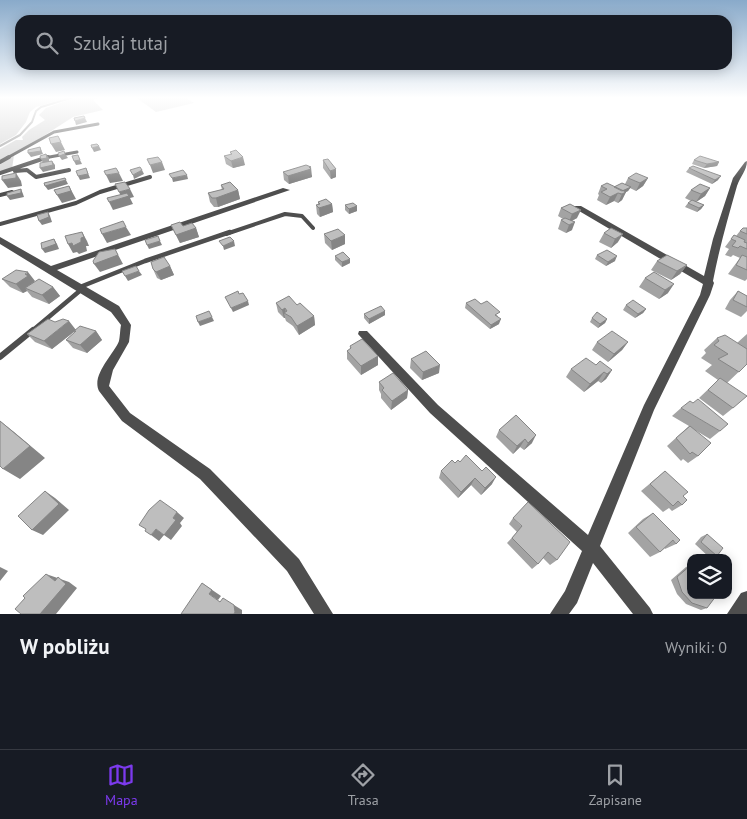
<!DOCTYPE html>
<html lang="pl">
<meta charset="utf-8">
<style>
body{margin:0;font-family:"PT Sans",sans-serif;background:#242831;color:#f1f3f6}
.controls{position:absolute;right:15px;bottom:15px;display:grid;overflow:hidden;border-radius:10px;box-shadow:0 2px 12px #0003}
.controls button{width:45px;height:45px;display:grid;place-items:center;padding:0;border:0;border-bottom:1px solid #363941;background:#171b24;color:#f1f3f6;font:25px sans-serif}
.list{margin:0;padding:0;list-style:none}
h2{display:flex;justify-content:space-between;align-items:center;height:65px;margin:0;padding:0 20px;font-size:21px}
h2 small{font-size:16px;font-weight:400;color:#9ea1a6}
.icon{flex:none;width:28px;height:28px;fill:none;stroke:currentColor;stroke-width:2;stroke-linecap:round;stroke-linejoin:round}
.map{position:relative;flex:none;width:747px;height:614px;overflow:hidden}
.search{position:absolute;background:#171b24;box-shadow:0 2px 12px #0003;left:15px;right:15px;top:15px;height:55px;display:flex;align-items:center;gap:12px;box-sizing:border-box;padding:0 18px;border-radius:15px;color:#9ea1a6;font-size:19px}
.sheet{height:135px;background:#171b24}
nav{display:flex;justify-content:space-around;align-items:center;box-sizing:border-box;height:70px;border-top:1px solid #363941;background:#171b24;font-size:14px;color:#9ea1a6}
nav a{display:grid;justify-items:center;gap:2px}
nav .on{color:#7c3aed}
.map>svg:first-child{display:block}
.green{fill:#d5d5d5}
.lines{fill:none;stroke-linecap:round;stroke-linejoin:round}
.stream{stroke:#9c9c9c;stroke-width:2}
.lane-far3{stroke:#4e4e4e;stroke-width:3}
.lane-far2{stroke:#4e4e4e;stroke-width:4}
.lane-far1{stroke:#4e4e4e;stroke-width:4.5}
.lane{stroke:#4e4e4e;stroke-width:6}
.street{fill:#4e4e4e;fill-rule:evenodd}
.wall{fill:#a3a3a3}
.shaded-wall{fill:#858585}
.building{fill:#bebebe;stroke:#858585}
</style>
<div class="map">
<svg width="747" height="614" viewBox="0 0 747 614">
<rect width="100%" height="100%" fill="#fff"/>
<!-- green -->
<path class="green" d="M0,98H67L36,107L30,112L26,122L16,135L0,144Z
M74,98H98L93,100L103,110L73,117L14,155L12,169L0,172V149L16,140H23L22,137L29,130L45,120L39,115L46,108Z
M137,98H186L194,103L156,112Z"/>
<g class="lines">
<!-- stream -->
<path class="stream" d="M0,146L20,135L32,122L36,111L41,107L71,98"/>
<!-- lane-far3 -->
<path class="lane-far3" d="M7,158L54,132L98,124
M44,158L77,152"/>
<!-- lane-far2 -->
<path class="lane-far2" d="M0,162L9,157
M15,171L27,170L36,177L69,170
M0,173L48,157
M0,195L12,192
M0,224L76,203L100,192L150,177
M226,234L285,214L302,216L313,228"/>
<!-- lane-far1 -->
<path class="lane-far1" d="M80,287L145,261L230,232
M32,331L82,289"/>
<!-- lane -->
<path class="lane" d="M0,357L33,330"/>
<!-- street -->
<path class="street" d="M747,161C747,170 740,177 737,186C728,218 719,249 713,281L714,283L710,295L654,410L600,546L650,608L653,614H633L593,563L577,603L569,614H550L565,591L582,551L430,413L358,334L359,331H367L438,405L588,535L644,405L700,295L703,284L574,208L575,206H581L704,276L713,239L733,178L745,162Z
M283,188L290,190L57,270L119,306L131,325L129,342L113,370L109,386L130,413L210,469L299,559L333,614H314L287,571L200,479L122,421L99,391C91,375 114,354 119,341C120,337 120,330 121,325L111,312L0,244V237L51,266Z
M747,591V614H727L741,593Z"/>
</g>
<!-- wall -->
<path class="wall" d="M230,152L245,165L233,168L226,164L224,156L231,155Z
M323,160L336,177L331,179L323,168Z
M694,160L719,162L717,166L704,168L692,164Z
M689,168L718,180L712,184L686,172Z
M283,172L312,175V177L289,184L284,180Z
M628,178H648L643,186L636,191L630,188L628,191L626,192L622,200L618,203L614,201L606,205L597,200L599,195L598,194L601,186L614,187L625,184Z
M221,185L238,190L240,199L218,207H214L210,202L208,193L222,190Z
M710,188L705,196L696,202L704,205L701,209L697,212L685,207L688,203L691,201L685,198L691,190Z
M318,202L332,204L333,212L320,217L317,214L316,205H318Z
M570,204L577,218L572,221V230L566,233L558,229L561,220L563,219L558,216L561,208Z
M345,205L357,206V211L349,214L345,210Z
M171,225L183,226L196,228L199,237L180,243Z
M611,228L618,242L611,248L599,242L604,233Z
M747,228V279L745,281L728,274L740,258L733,255L731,257L725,255L729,249L725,247L734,235L736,236L740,231Z
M324,234L345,244L332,250L325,243Z
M597,255L615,261L606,266L595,259Z
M335,256L350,263L342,267L335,260Z
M657,261L687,265L680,274L671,280L651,270Z
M170,266L174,275L161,280L157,278L153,269Z
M654,272L668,293L659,299L639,287L645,278Z
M2,279L35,281L33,282L53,287L60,296L49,304L32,297L27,291L23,293L10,287Z
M738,291L747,296V311L741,317L725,309L730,300Z
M276,303L297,305L314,316L315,325L299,335L293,326L286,321L285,318H284L278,312Z
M466,303L481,304L498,316V317L499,324L490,329L465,308Z
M626,305L646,309L643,313L635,318L623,310Z
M385,311V315L369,324L364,318V314Z
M592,318L607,319L605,323L598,328L590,322Z
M76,329L96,331L102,340L87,353L73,348L66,340L75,332H74L52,349L35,342L27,334Z
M747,334V364L727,383L733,408L723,416L699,398L718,380L705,371L712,365L701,358L706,353L704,350L717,338L737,343Z
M597,342H628L622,350L608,362L592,350Z
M350,346L378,365L361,375L347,359V351L350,349Z
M411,359L439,373L422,380L410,368Z
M596,365L612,370L606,379L601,383L598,381L584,392L566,377L571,369Z
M379,382L408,390L407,398L391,410L381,398V394L379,390Z
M681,408L720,431L710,439L693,429L698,456L688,463L683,459L681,461L667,446L689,426L672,416Z
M516,415L532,443L524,450L520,447L513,454L496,437L499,430Z
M460,462L482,471L492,484L481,495L471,485L458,498L439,478L441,471L455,463Z
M665,471L682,505L672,511L669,508L663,512L641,491Z
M653,513L676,544L665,549V548L660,552L650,557L628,533L643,519Z
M513,518L557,560L550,565L543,558L538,564L532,569L507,543L517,532L509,524Z
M707,534L717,556L714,558H710L695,544L701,537Z
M691,565L707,608L701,610L686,604L677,594L671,580L686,567Z"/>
<!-- shaded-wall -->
<path class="shaded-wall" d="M85,118L87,122L76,125L75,121Z
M58,136L65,150L56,152L51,144Z
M99,146L101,150L94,152L92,148Z
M40,147L43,154L31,157L28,153Z
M46,154L49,158V162L43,163L41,159Z
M65,154L68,158L62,160L59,156Z
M243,157L245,165L233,168L231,161Z
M80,160L82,164L76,165L74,161Z
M52,161L55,165V169L43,172L40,168Z
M162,162L165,170L153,173L150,165Z
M719,162L717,166L704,168L707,164Z
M311,167L312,177L289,184L288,176Z
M86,168L90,178L80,180L78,176Z
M336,169V177L331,179L330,171Z
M142,170L144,174L134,179L133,175Z
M16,173L21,181L22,186L8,188L2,180Z
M119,173L123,181L110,183L106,175Z
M187,175L188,179L173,182L172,178Z
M721,176L718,180L712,184L715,180Z
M65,178L68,184L48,190L45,186Z
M648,178L643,186L636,191L640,183Z
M69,186L76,199L62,203L57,195Z
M631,187L628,191L620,195L622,191Z
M710,188L705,196L696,202L701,194Z
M21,189L23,194L24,197L10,200L7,196Z
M130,189L134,197L130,198L133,204L113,210L109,202L122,198L119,192Z
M238,190L240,199L218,207L216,198Z
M626,192L622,200L618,203L622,194Z
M618,193L614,201L606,205L610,197Z
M332,204L333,212L320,217L319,208Z
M704,205L701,209L697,212L699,208Z
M357,206V211L349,214V209Z
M581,210L577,218L569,222L572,214Z
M48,212L50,216L52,222L42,225L39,221Z
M575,222L572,230L566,233L569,225Z
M126,227L131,235L107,243L102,234Z
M196,228L199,237L180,243L176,235Z
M82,232L87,241L89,246H86L87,251L79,254L77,252L73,253L68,244L72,243L81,238Z
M623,234L618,242L611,248L615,239Z
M345,235V244L332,250L331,241Z
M54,239L57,244L59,249L45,253L42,249Z
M160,241L162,245L149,249L147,245Z
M234,241L235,246L224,250L223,246Z
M115,249L123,264L100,272L94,264Z
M617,256L615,261L606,266L608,262Z
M350,259V263L342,267V262Z
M687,265L680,274L671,280L677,271Z
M170,266L174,275L161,280L156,272Z
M139,271L142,275L128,281L125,276Z
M28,272L35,281L25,288L27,291L23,293L16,284Z
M674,284L668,293L659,299L665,290Z
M53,287L60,296L49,304L42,295Z
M248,301L249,305L233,312L231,308Z
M285,308L286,314L284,313L285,318H284L282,310Z
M646,309L643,313L635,318L638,314Z
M385,311V315L369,324V319Z
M314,316L315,325L299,335L297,326Z
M212,317L214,321L200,326L198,322Z
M501,319L499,324L490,329L491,325Z
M607,319L605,323L598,328L600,324Z
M69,321L76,330L52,349L44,341Z
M96,331L102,340L87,353L80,345Z
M628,342L622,350L608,362L614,354Z
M378,356V365L361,375V366Z
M440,365L439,373L422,380L423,372Z
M612,370L606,379L601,383L607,374Z
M604,372L598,381L584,392L590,384Z
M408,390L407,398L391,410L392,401Z
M0,421L14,432L45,458L20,479L3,469Z
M536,435L532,443L524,450L528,443Z
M525,439L520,447L513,454L517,446Z
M496,477L492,484L481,495L485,488Z
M475,478L471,485L458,498L461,492Z
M45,491L55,498L69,510L43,535L32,530Z
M177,512L184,518L180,523L182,526L171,540L164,535L173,518Z
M156,529L164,535L159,541L151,535Z
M0,567L8,571L0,581Z
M46,574L69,582L77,588L56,614H40L55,581Z
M202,583L221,596L218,600L228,607L209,594Z
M234,605L242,610V614H234Z"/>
<!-- building -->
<path class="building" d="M84,116L85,118L75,121L74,118Z
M58,136L61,142L51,144L49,138Z
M97,144L99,146L92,148L91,145Z
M40,147L41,151L28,153V150Z
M236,150L243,157L231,161L224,156L232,154L230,152Z
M64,151L65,154L59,156L58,153Z
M46,154L47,158L41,159L40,156Z
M78,155L80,160L74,161L72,156Z
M700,156L719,162L707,164L694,160Z
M158,157L162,162L150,165L147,159Z
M328,159L336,169L330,171L323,160Z
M52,161L53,165L40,168V163Z
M306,165L311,167H309L311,169L288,176L283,172Z
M693,166L721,176L715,180L689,168Z
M140,167L142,170L133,175L130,170Z
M86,168L88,174L78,176L76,171Z
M116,168L119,173L106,175L104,171Z
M183,170L187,175L172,178L169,174Z
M16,173V178L2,180V176Z
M636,173L648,178L640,183L628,178Z
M65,178L66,180L45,186L44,183Z
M125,182L130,189L119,192L115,184Z
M230,182L238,190L216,198H212L208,193L224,189L221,185Z
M607,183L626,192L622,194L618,193L610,197L601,192L607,189L601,186Z
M622,183L631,187L622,191L614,187Z
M700,184L710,188L701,194L691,190Z
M69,186L71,191L57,195L54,190Z
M21,189V193L7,196V193Z
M127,193L129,196L109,202L107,198Z
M326,199L332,204L319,208L316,205L320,204L318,202Z
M692,200L704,205L699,208L688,203Z
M353,203L357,206L349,209L345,205Z
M570,204L581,210L572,214L561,208Z
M48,212L49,217L39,221L37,215Z
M565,218L575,222L569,225L561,220Z
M123,221L126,227L102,234L100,229Z
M180,222L183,226L192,223L196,228L176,235L171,225Z
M611,228L623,234L615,239L604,233Z
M743,228H747V234L740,231Z
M338,229L345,235L331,241L324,234Z
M82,232L84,237L81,238V242L73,246L72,243L68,244L65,236Z
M734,235L745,240L744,242L747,243V249L740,246L738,248L732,246L736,241L731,239Z
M158,236L160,241L147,245L145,240Z
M230,237L234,241L223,246L219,241Z
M54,239L56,244L42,249L41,243Z
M115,249L118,255L94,264L93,261L99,252Z
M607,250L617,256L608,262L597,255Z
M343,252L350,259L342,262L335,256Z
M667,255L687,265L677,271L657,261Z
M742,255L747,257V270L736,265Z
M164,257L170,266L156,272L153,269L151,262Z
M136,266L139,271L125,276L122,271Z
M16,270L28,272L25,274L28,276L16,284L2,279Z
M654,272L674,284L665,290L645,278Z
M39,279L53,287L42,295L25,288Z
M238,291L239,294L243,293L248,301L231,308L225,297Z
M738,291L747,296V307L733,300Z
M289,296L297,305L300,303L314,316L297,326L291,317L284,313L287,311L285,308L282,310L276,303Z
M475,299L481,304L487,301L500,312L495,315L501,319L491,325L466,303Z
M633,300L646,309L638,314L626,305Z
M381,306L385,311L369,319L364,314Z
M209,311L212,317L198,322L196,316Z
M597,312L607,319L600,324L592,318Z
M48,319L55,322L63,319L69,321L44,341L27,334Z
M80,326L96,331L80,345L66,340L76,331H74Z
M612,331L628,342L614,354L597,342Z
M725,335L747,349V364L739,372L718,359L728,354L714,345L719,341L717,338Z
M362,339L378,356L361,366L347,351L351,348L350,346Z
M426,351L440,365L423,372L411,359Z
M586,358L596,365L600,361L612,370L607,374L604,372L590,384L571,369Z
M393,373L408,390L392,401L382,390L384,388L379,382Z
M720,378L747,396L733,408L708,390Z
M698,399L728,424L720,431L681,408L690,401L693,403Z
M516,415L536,435L528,443L525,439L517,446L499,430Z
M0,421L30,446L3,469L0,466Z
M690,426L711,443L698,456L692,452L690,454L676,438Z
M466,455L482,471L486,467L496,477L485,488L475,478L461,492L441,471L452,460L455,463L458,460L460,462Z
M665,471L688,492L683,496L687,500L682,505L678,501L673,506L650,484Z
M45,491L59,504L32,530L18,516Z
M160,500L177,512L173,518L176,520L164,535L156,529L151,535L145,531L146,529L139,525L149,510Z
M528,502L570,542L557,560L548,552L538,564L512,538L522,526L513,518Z
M653,513L680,540L676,544L673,540L660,552L636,527Z
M707,534L723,548L717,556L701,542Z
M691,565V595H716V596L707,608L692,603L682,592L677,577Z
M46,574L55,581L58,577L66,584L40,614H21L15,609L25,598L23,596Z
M202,583L212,590L209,594L220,602L223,598L234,605L235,612L234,614H181Z"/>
<!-- sky -->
<linearGradient id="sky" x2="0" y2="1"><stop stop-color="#89aaca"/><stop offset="0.53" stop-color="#fff"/><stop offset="1" stop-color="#fff" stop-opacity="0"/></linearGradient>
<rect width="747" height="184" fill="url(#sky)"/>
</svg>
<div class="controls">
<button><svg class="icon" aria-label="layers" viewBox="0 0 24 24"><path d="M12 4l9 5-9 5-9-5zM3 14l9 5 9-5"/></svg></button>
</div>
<div class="search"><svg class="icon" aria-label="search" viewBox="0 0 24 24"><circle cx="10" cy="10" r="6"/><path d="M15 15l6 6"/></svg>Szukaj tutaj</div>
</div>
<section class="sheet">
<h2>W pobliżu<small>Wyniki: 0</small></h2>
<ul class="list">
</ul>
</section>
<nav>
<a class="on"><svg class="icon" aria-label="map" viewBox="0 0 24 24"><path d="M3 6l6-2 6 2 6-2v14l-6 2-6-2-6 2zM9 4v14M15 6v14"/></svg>Mapa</a>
<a><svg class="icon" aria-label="directions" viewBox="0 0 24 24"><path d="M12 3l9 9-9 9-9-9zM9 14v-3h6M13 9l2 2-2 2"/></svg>Trasa</a>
<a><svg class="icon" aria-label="saved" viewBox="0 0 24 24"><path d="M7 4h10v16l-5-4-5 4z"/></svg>Zapisane</a>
</nav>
